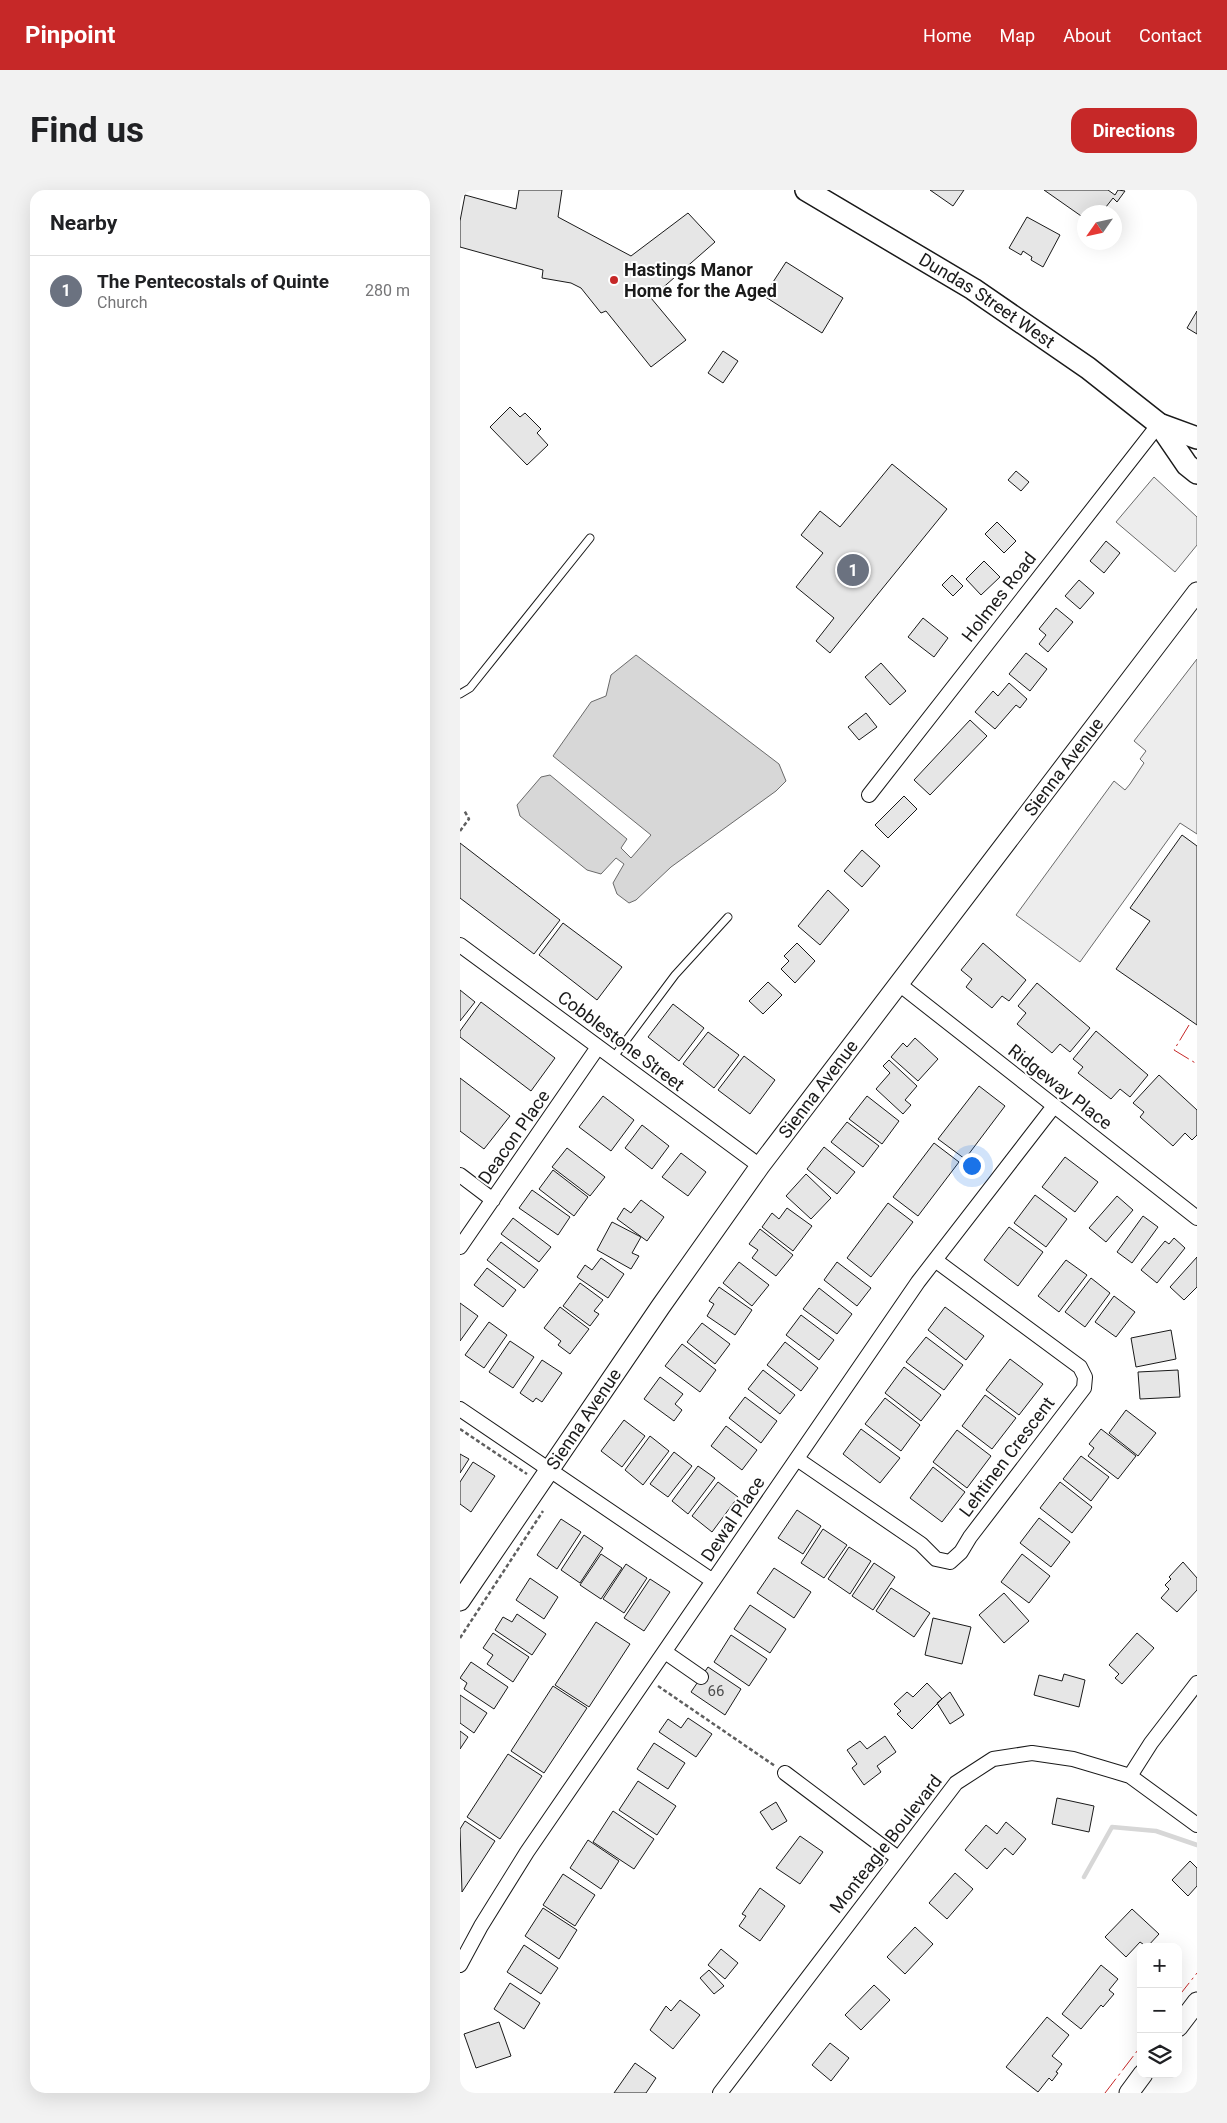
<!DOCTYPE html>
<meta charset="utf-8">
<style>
body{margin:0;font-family:Roboto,sans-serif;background:#f2f2f2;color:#202124}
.controls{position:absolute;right:15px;bottom:15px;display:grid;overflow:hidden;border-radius:10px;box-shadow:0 5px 20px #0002}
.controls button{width:45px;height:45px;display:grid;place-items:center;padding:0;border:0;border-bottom:1px solid #e0e0e0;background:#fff;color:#202124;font:25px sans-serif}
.compass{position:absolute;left:617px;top:15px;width:45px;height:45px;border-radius:50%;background:#fff;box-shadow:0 5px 20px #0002;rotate:236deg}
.you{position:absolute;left:511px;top:975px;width:18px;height:18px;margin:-12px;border:4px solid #fff;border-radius:50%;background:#1a73e8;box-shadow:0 0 0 8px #1a73e833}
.badge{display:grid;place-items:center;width:32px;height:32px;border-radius:50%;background:#c62828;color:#fff;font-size:16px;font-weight:700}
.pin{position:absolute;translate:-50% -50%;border:2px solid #fff;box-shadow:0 1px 5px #0006}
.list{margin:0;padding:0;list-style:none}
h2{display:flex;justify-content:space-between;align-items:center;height:65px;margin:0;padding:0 20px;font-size:21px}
h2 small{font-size:16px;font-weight:400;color:#757577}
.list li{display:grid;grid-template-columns:32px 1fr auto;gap:15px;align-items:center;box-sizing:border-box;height:70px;padding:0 20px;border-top:1px solid #e0e0e0}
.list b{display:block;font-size:19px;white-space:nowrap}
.list p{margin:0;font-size:16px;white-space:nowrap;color:#757577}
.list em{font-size:16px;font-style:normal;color:#757577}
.icon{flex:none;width:28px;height:28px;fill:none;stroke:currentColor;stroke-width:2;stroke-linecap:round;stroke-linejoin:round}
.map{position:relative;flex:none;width:737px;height:1903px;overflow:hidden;border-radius:15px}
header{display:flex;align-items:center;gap:30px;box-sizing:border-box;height:70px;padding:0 25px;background:#c62828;color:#fff}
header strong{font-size:24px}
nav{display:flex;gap:28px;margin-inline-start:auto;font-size:18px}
.intro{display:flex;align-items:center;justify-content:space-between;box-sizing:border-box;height:120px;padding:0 30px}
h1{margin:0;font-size:35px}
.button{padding:12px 22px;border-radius:15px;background:#c62828;color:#fff;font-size:18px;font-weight:700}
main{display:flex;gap:30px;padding:0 30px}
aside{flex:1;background:#fff;border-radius:15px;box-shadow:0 5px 20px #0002}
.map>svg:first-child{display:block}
.built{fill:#ededed;stroke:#6a6a6a}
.water{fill:#d7d7d7;stroke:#6a6a6a}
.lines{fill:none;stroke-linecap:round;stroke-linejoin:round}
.stream{stroke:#d7d7d7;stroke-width:4.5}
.building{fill:#e6e6e6;stroke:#1a1a1a}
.lane-casing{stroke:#1a1a1a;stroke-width:9}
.street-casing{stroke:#1a1a1a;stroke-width:16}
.secondary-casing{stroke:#1a1a1a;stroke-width:21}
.primary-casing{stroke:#1a1a1a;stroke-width:24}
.path{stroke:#5f5f5f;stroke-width:2.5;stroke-dasharray:4 2.5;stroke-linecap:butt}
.lane{stroke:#fff;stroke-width:7}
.street{stroke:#fff;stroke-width:14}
.secondary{stroke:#fff;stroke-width:19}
.primary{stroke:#fff;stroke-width:21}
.power{stroke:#c62828;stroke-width:1;stroke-dasharray:18 4 2.5 4;stroke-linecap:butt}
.poi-dot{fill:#c62828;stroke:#fff;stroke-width:2}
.labels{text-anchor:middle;stroke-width:4;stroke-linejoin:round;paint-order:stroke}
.number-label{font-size:15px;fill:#4d4d4d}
.poi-label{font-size:18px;font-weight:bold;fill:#1a1a1a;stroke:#fff;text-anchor:start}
.street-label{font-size:18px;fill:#1a1a1a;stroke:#fff}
</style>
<header>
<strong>Pinpoint</strong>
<nav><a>Home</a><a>Map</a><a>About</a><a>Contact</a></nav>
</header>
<div class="intro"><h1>Find us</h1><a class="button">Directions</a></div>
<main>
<aside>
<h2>Nearby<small></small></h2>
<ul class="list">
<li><span class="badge" style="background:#6b7280">1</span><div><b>The Pentecostals of Quinte</b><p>Church</p></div><em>280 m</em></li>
</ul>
</aside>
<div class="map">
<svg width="737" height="1903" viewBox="0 0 737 1903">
<rect width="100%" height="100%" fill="#fff"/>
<!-- built -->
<path class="built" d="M694,287L737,327V355L715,382L656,332Z
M737,469V644L720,633L620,772L556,725L654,591L665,600L670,594L684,573L680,569L686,561L674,551Z"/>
<!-- water -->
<path class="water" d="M176,465L319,574L326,591L316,601L211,677L176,710L169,713L157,704L153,693L164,674L156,668L141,684L127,680L60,626L57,615L81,587L90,585L167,649L161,658L171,668L191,645L93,566L131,512L146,506L151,485Z"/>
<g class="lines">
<!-- stream -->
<path class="stream" d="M624,1687L652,1637L696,1641L737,1655"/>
</g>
<!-- building -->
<path class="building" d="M59,0H102L98,27L171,66L228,23L255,52L191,108L226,150L191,177L146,121L141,123L121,98L111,93L82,88L83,80L0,57V31L5,5L56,19Z
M470,0H504L493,16Z
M584,0H648L655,5L658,0L665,1L657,12L653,8L642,22H624V28Z
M567,27L600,45L583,77L571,70L572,67L563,61L561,65L549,58Z
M326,72L383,108L362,143L304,106Z
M737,121V144L727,138Z
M263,161L278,171L263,193L248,183Z
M50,217L60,227L65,223L81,239L77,243L88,255L67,275L30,237Z
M432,274L487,319L370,463L356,451L374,428L336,397L363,363L341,345L360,321L380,337Z
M556,281L569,292L561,301L548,290Z
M537,332L556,351L544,363L525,344Z
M646,351L660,363L644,383L630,371Z
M524,371L540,387L521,405L506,389Z
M492,385L503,396L493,406L482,395Z
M619,390L634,403L620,419L605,406Z
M596,418L613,432L588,462L579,454L586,445L579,439Z
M463,428L488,448L474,467L448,447Z
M566,463L587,479L570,501L549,484Z
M421,473L446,501L430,515L405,487Z
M549,493L567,509L560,518L556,515L535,539L515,522L533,501L538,506Z
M406,523L417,537L399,550L388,537Z
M510,530L527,546L470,605L454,590Z
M444,606L457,619L428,648L415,635Z
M722,645L737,656V835L656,779L690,731L670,718Z
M0,653L100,730L74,764L0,708Z
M402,660L420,676L402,697L384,681Z
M368,700L389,720L360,755L338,736Z
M103,733L162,777L137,810L79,765Z
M337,753L355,771L335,793L321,779L329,771L324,766Z
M523,753L566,790L549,811L542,806L532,818L506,797L512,789L501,780Z
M308,792L322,805L303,824L289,811Z
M577,793L630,838L610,862L600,854L592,863L557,834L566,823L558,816Z
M0,800L15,812L0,831Z
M21,812L95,868L71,901L0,847V841Z
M213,814L244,838L219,871L188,847Z
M636,841L688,885L670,907L660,899L651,909L618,883L623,877L613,869Z
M248,842L279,865L254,898L223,874Z
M455,848L478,869L458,891L431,867L443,853L447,857Z
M284,866L315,890L290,924L258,900Z
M429,870L457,896L445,910L451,915L443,924L416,899L430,883L423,876Z
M699,885L737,920V945L732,950L725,943L713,956L680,927L684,922L673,913Z
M0,888L50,926L24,959L0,941Z
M519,896L545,916L505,969L478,949Z
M143,906L174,930L151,961L119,937Z
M407,906L439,931L422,954L389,929Z
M387,932L419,956L403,977L371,952Z
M182,935L209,956L192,979L165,958Z
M474,953L499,972L458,1026L433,1007Z
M364,957L395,982L377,1004L347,979Z
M107,958L145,987L130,1006L92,977Z
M221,963L246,982L228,1006L202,987Z
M605,967L638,992L615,1022L582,997Z
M93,980L128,1007L114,1026L79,999Z
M346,984L371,1008L351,1029L326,1006Z
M72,1000L110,1027L98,1045L59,1018Z
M575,1005L607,1029L586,1057L554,1033Z
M657,1006L673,1020L646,1052L629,1038Z
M181,1010L204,1027L187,1051L157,1029L164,1018L171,1023Z
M428,1013L453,1032L411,1087L387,1068Z
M327,1018L352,1036L333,1061L302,1037L312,1023L319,1029Z
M683,1026L698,1037L672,1073L657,1062Z
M53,1028L91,1057L79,1072L41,1044Z
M152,1032L181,1047L172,1063L179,1066L171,1079L137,1060Z
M549,1037L583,1062L558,1096L524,1070Z
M300,1039L333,1065L316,1086L292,1068L298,1060L289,1054Z
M714,1048L725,1058L697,1093L681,1080L705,1051L709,1054Z
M41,1052L78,1080L64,1098L27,1070Z
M737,1067V1097L724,1110L710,1097Z
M141,1068L164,1084L148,1108L117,1087L125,1075L132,1080Z
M606,1070L627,1085L599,1122L578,1106Z
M279,1072L309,1095L292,1116L263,1093Z
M377,1072L411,1098L397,1116L364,1090Z
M27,1078L56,1100L43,1117L14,1095Z
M631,1088L650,1103L625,1137L605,1122Z
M120,1093L143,1110L134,1121L139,1124L130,1136L103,1116Z
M259,1097L292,1120L275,1145L247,1126L254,1114L249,1111Z
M359,1098L392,1124L377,1144L343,1119Z
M654,1106L675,1122L656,1147L635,1132Z
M0,1113L18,1126L0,1151Z
M100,1117L129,1139L110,1164L98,1155L101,1151L84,1138Z
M485,1117L524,1146L506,1170L468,1140Z
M341,1125L374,1150L359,1170L326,1145Z
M29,1132L47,1145L24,1178L5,1165Z
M242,1133L270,1154L255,1174L227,1152Z
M711,1140L716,1169L676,1177L671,1148Z
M466,1147L503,1175L484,1200L446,1172Z
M50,1151L74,1167L53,1198L29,1182Z
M325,1152L358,1178L341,1201L307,1175Z
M222,1154L256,1180L240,1202L205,1176Z
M550,1169L583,1194L559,1225L526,1200Z
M82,1170L102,1183L82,1212L76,1208L73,1212L60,1203Z
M444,1177L481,1205L461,1231L425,1203Z
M303,1180L335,1205L320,1224L288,1199Z
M718,1180L720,1207L680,1209L678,1182Z
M200,1187L223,1204L215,1214L222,1220L214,1231L184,1209Z
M525,1205L556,1228L532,1259L502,1236Z
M285,1207L317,1231L301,1253L269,1228Z
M425,1208L460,1235L441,1261L405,1234Z
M666,1220L696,1243L678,1266L649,1243Z
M164,1230L185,1246L162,1277L141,1261Z
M266,1236L297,1260L282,1280L251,1256Z
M401,1239L440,1268L420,1293L383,1264Z
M641,1239L676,1266L658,1289L628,1266L634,1258L629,1254Z
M497,1240L531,1266L507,1298L473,1272Z
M190,1246L209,1261L183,1295L165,1280Z
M214,1262L232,1276L208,1307L190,1294Z
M0,1264L9,1269L0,1283Z
M621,1266L649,1287L631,1311L603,1289Z
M13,1272L35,1286L11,1322L0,1314V1292Z
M238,1276L255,1288L228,1324L212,1311Z
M473,1277L505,1302L482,1332L450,1308Z
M258,1292L278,1307L252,1342L232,1326Z
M600,1292L632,1317L612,1343L580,1318Z
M337,1320L361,1336L343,1364L318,1348Z
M579,1328L610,1352L591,1377L560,1353Z
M101,1329L121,1342L97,1379L77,1365Z
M363,1339L387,1355L364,1388L341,1373Z
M124,1345L143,1358L120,1393L101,1380Z
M389,1357L411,1371L390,1404L368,1389Z
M141,1364L162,1378L141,1409L120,1395Z
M562,1364L590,1386L569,1413L541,1392Z
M723,1372L737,1388V1400L717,1422L701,1408L709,1399L705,1395L711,1389L709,1387Z
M414,1373L435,1387L413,1420L392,1406Z
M166,1374L187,1388L164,1423L143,1409Z
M314,1378L351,1402L334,1428L297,1403Z
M70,1388L98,1407L84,1429L56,1410Z
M190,1389L210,1402L184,1441L164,1428Z
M431,1398L470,1423L454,1447L416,1421Z
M544,1403L569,1431L544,1453L519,1425Z
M290,1415L326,1439L310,1463L274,1439Z
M57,1424L86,1444L72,1465L35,1440L43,1427L52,1432Z
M473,1428L511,1437L502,1474L465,1465Z
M136,1432L170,1454L129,1517L95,1495Z
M33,1443L69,1467L53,1492L27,1474L33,1465L23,1458Z
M677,1443L694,1458L662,1494L655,1488L659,1484L649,1475Z
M271,1445L307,1469L289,1496L254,1472Z
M11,1472L48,1497L34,1519L4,1499L7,1493L0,1488Z
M248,1477L281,1499L265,1525L231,1502Z
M604,1484L625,1490L619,1517L574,1505L579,1485L602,1491Z
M467,1493L482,1509L452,1539L437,1524L441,1521L434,1514L447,1502L453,1507Z
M93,1496L127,1518L84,1583L51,1561Z
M490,1502L504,1525L490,1534L477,1513Z
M0,1505L27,1523L14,1543L0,1533Z
M228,1528L252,1544L236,1567L199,1542L208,1529L221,1538Z
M0,1541L8,1547L0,1559Z
M425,1546L436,1562L417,1576L421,1582L404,1595L392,1578L397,1574L387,1560L400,1551L407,1559Z
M194,1553L225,1573L208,1599L177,1579Z
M48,1564L82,1586L40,1649L7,1627Z
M178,1591L216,1616L197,1645L159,1620Z
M597,1608L634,1616L629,1642L592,1634Z
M316,1612L327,1631L312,1640L300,1622Z
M153,1621L194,1649L174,1679L133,1652Z
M5,1631L35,1651L2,1702L0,1639Z
M546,1632L566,1649L553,1665L545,1658L527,1679L505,1660L526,1635L537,1644Z
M340,1646L363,1662L340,1694L316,1678Z
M128,1650L159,1671L141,1699L110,1678Z
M730,1671L737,1678V1696L728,1706L712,1690Z
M495,1683L513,1699L487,1729L469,1713Z
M103,1684L135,1705L115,1736L83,1715Z
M300,1698L325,1716L300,1751L279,1736L286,1726L282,1724Z
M83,1718L117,1740L99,1769L65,1746Z
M672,1719L699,1744L687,1757L680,1752L666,1767L645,1747Z
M455,1737L473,1754L445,1784L427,1767Z
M64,1755L98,1778L81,1804L47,1782Z
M261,1759L278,1773L265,1789L248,1775Z
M641,1775L658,1789L649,1800L654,1804L643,1817L641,1815L621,1839L602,1824Z
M249,1780L264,1796L254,1804L240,1788Z
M50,1793L80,1813L64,1839L34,1819Z
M414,1795L430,1810L401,1840L385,1825Z
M220,1810L240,1825L213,1859L190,1840L206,1816L211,1821Z
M587,1827L609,1845L592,1866L602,1874L596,1882L598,1883L592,1891L589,1888L578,1902L546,1877Z
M39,1832L51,1866L16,1878L4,1844Z
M370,1853L389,1868L371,1891L352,1875Z
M175,1873L196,1888L186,1903H154Z"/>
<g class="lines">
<defs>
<path id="lane" d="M0,504L10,498L130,348
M153,868L215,785L268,727"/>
<path id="street" d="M409,605L699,234
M0,755L300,976
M439,794L737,1028
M0,985L33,1010
M0,1057L138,857
M0,1219L253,1391
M337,1269L461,1354L476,1369L490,1372L501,1362L510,1347L624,1198L625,1187L620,1177L475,1070
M205,1462L241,1487
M325,1583L438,1668
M670,1586L691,1553L737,1493
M0,1775L21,1736L67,1662L458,1092L594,916
M260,1903L496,1593L533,1569L572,1563L613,1569L670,1586L737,1635"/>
<g id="secondary">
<path id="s1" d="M0,1411L201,1116L300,976L737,402"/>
<path d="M718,1837L737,1812"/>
<path d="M669,1903L683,1884"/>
</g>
<g id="primary">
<path id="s2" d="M346,0L513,99L628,178L699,234L737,248"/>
<path d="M699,234L727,275L737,283"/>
</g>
</defs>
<!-- lane casing -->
<use href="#lane" class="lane-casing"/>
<!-- street casing -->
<use href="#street" class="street-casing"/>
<!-- secondary casing -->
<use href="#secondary" class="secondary-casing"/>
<!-- primary casing -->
<use href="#primary" class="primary-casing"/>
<!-- path -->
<path class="path" d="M0,641L9,629L4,620
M0,1239L67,1284
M0,1448L83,1321
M198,1496L315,1576"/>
<!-- lane -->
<use href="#lane" class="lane"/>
<!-- street -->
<use href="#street" class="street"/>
<!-- secondary -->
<use href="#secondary" class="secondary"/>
<!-- primary -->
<use href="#primary" class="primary"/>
<!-- power -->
<path class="power" d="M729,835L714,860L737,874
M718,1807L737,1783
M645,1903L681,1856"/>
</g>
<!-- markers -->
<circle class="poi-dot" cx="154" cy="90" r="5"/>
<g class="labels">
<!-- number labels -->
<g class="number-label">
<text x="256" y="1506">66</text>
</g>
<!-- poi labels -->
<g class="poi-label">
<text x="164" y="86">Hastings Manor<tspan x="164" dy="21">Home for the Aged</tspan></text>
</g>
<!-- street labels -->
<g class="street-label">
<text dy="6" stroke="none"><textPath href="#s2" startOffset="212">Dundas Street West</textPath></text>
<text transform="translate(539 407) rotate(-52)" y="6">Holmes Road</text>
<text dy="6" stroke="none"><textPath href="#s1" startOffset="1030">Sienna Avenue</textPath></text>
<text transform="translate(161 851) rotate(37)" y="6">Cobblestone Street</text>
<text transform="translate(600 897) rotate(38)" y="6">Ridgeway Place</text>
<text dy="6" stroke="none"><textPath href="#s1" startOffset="625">Sienna Avenue</textPath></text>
<text transform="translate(54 947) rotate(-55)" y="6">Deacon Place</text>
<text dy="6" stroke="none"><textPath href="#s1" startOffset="220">Sienna Avenue</textPath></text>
<text transform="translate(547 1267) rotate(-53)" y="6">Lehtinen Crescent</text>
<text transform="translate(273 1329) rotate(-56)" y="6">Dewal Place</text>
<text transform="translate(426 1654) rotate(-52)" y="6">Monteagle Boulevard</text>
</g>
</g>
</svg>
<div class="controls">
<button>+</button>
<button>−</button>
<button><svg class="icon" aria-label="layers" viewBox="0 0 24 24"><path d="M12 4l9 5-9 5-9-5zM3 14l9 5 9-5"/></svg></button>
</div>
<svg class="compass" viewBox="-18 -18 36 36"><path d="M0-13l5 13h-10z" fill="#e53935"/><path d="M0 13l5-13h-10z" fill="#757577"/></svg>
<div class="you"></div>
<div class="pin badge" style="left:393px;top:380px;background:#6b7280">1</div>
</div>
</main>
